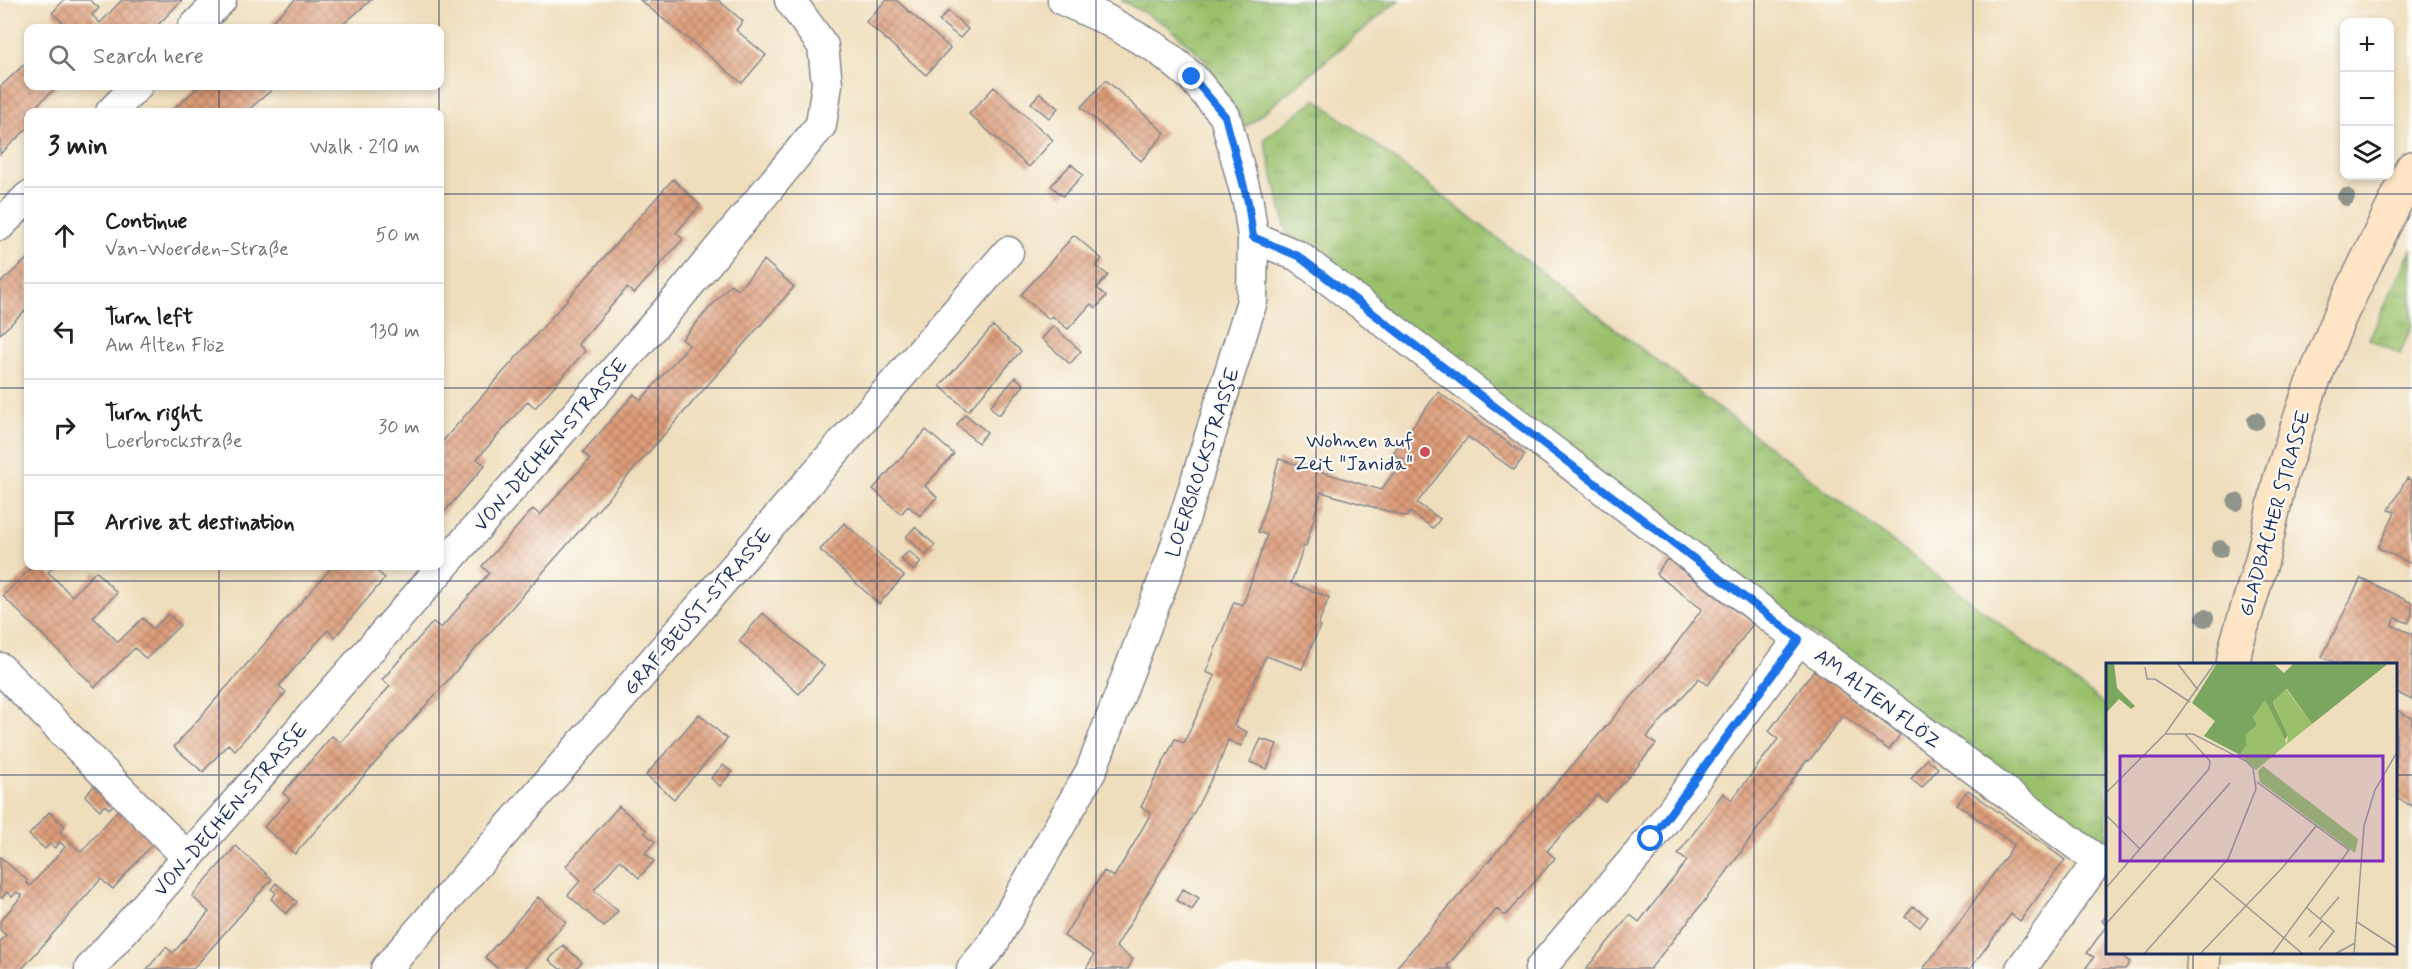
<!DOCTYPE html>
<meta charset="utf-8">
<style>
body{margin:0;font-family:Mynerve,sans-serif;background:#f6f6f6;color:#202124}
.controls{position:absolute;right:18px;top:18px;display:grid;overflow:hidden;border-radius:12px;box-shadow:0 3px 9px #0003}
.controls button{width:54px;height:54px;display:grid;place-items:center;padding:0;border:0;border-bottom:2px solid #e0e0e0;background:#fff;color:#202124;font:30px sans-serif}
.stop{position:absolute;width:18px;height:18px;margin:-14px;border:4px solid #1a73e8;border-radius:50%;background:#fff}
.stop.end{background:#1a73e8;border-color:#fff;box-shadow:0 2px 6px #0008}
.list{margin:0;padding:0;list-style:none}
h2{display:flex;justify-content:space-between;align-items:center;height:78px;margin:0;padding:0 24px;font-size:26px}
h2 small{font-size:20px;font-weight:400;color:#757577}
.list li{display:grid;grid-template-columns:39px 1fr auto;gap:18px;align-items:center;box-sizing:border-box;height:96px;padding:0 24px;border-top:2px solid #e0e0e0}
.list b{display:block;font-size:22px;white-space:nowrap}
.list p{margin:0;font-size:20px;white-space:nowrap;color:#757577}
.list em{font-size:20px;font-style:normal;color:#757577}
.icon{flex:none;width:33px;height:33px;fill:none;stroke:currentColor;stroke-width:2;stroke-linecap:round;stroke-linejoin:round}
.map{position:relative;flex:none;width:2412px;height:969px;overflow:hidden}
.search{position:absolute;background:#fff;box-shadow:0 3px 9px #0003;left:24px;top:24px;width:420px;height:66px;display:flex;align-items:center;gap:15px;box-sizing:border-box;padding:0 21px;border-radius:12px;color:#757577;font-size:22px}
.panel{position:absolute;background:#fff;box-shadow:0 3px 9px #0003;left:24px;top:108px;width:420px;height:462px;border-radius:12px}
.map>svg:first-child{display:block}
.grass{fill:url(#grass-tufts);stroke:#5a7864;stroke-width:1.5}
.park{fill:url(#park-crowns);stroke:#5a7864;stroke-width:1.5}
.building{fill:url(#building-cross-hatch)}
.lines{fill:none;stroke-linecap:round;stroke-linejoin:round}
.minor-casing{stroke:#85868d;stroke-width:33}
.secondary-casing{stroke:#85868d;stroke-width:36}
.minor{stroke:#fff;stroke-width:30}
.secondary{stroke:#fde5c5;stroke-width:33}
.tree{fill:#8f958a}
.route{stroke:#1a73e8;stroke-width:8}
.grid{fill:none;stroke:#1b2f5e;stroke-width:1.5;stroke-opacity:0.55}
.poi-dot{fill:#d1495b;stroke:#fdfcf7;stroke-width:2}
.labels{text-anchor:middle;stroke-width:4.5;stroke-linejoin:round;paint-order:stroke}
.poi-label{font-size:20px;fill:#1b2f5e;stroke:#fdfcf7;text-anchor:end}
.street-label{font-size:20px;fill:#1b2f5e;stroke:#fdfcf7}
.inset-road{fill:none;stroke:#9a9896;stroke-width:1.5}
.view{fill:#7b2cbf;fill-opacity:0.15;stroke:#7b2cbf;stroke-width:3}
.inset-edge{fill:none;stroke:#1b2f5e;stroke-width:3}
</style>
<div class="map">
<svg width="2412" height="969" viewBox="0 0 2412 969">
<defs>
<pattern id="grass-tufts" width="24" height="20" patternUnits="userSpaceOnUse" patternTransform="scale(1.5)"><rect width="24" height="20" fill="#9ac06b"/><path d="M3 7l-1-3M5 7V3M7 7l1-3M15 17l-1-3M17 17v-4M19 17l1-3" fill="none" stroke="#7d9c5b"/></pattern>
<pattern id="park-crowns" width="20" height="18" patternUnits="userSpaceOnUse" patternTransform="scale(1.5)"><rect width="20" height="18" fill="#9ac06b"/><path d="M2 6a3 3 0 1 1 6 0M12 15a3 3 0 1 1 6 0" fill="none" stroke="#7d9c5b"/></pattern>
<pattern id="building-cross-hatch" width="8" height="8" patternUnits="userSpaceOnUse" patternTransform="scale(1.5)"><rect width="8" height="8" fill="#de9d79"/><path d="M0 0l8 8M0 8l8-8" fill="none" stroke="#b38066"/></pattern>
</defs>
<rect width="100%" height="100%" fill="#fdfcf7"/>
<filter id="ink" filterUnits="userSpaceOnUse"><feTurbulence type="fractalNoise" baseFrequency=".0167" numOctaves="2"/><feDisplacementMap in="SourceGraphic" scale="12" xChannelSelector="R" yChannelSelector="G"/><feConvolveMatrix kernelMatrix="1 2 1 2 8 2 1 2 1" color-interpolation-filters="sRGB"/></filter>
<filter id="wash" filterUnits="userSpaceOnUse"><feTurbulence type="fractalNoise" baseFrequency=".008" numOctaves="4" result="noise"/><feDisplacementMap in="SourceGraphic" scale="24" xChannelSelector="R" yChannelSelector="G"/><feGaussianBlur stdDeviation="1.35" result="paint"/><feColorMatrix in="noise" values="0 0 0 0 0 0 0 0 0 0 0 0 0 0 0 0 0 1.4 0 .05"/><feComposite in="paint" operator="in"/></filter>
<g filter="url(#wash)">
<rect width="100%" height="100%" fill="#efdebc"/>
<!-- grass -->
<path class="grass" d="M1316,99L2107,706V854L1289,241L1264,139Z
M2412,248V325L2400,354L2369,339Z"/>
<!-- park -->
<path class="park" d="M1121,0H1399L1246,127L1204,59L1168,26Z"/>
<g id="blocks">
<!-- building -->
<path class="building" d="M64,0H90L99,8L92,15L100,23L122,0H182L155,28H83L81,27L69,28L52,13Z
M295,0H371L339,28H276L271,22Z
M640,0H718L743,21L736,30L766,55L742,83Z
M886,0H896L950,48L926,75L866,22Z
M948,11L968,29L960,38L939,21Z
M28,61V86H58L38,104L45,112H28V128L0,154V87Z
M1106,80L1165,133L1141,161L1081,107Z
M200,86H276L246,112H170Z
M994,87L1053,140L1029,167L969,114Z
M1040,93L1058,108L1049,118L1031,103Z
M1071,164L1083,175L1063,196L1051,186Z
M673,179L700,205L676,233L683,239L634,294L627,288L578,344L585,351L535,408L528,401L477,459L485,465L440,517V444Z
M1074,235L1102,259L1096,266L1108,275L1097,288L1106,296L1096,308L1091,304L1068,329L1052,316L1049,319L1021,295Z
M28,258V308L0,334V283Z
M764,260L794,287L295,854L264,827L290,799L283,793L332,736L340,743L390,686L382,680L433,622L441,628L489,573L482,566L533,509L540,515L590,459L583,452L634,394L641,400L689,345L682,339L731,284L738,290Z
M993,326L1021,351L968,411L940,386Z
M1053,326L1081,351L1070,364L1042,339Z
M1016,377L1024,385L1000,414H997L990,406Z
M1438,392L1525,455L1514,470L1468,437L1417,503L1440,519L1433,528L1410,512L1407,517L1321,492L1306,546H1304L1291,583L1329,597L1318,625L1320,626L1302,669L1266,656L1234,726L1247,732L1241,746L1228,740L1220,762L1185,830L1116,947L1133,959L1128,969H1086L1094,955L1064,936L1104,871L1114,877L1133,845L1151,813L1141,807L1175,739L1184,743L1215,676L1206,672L1234,602L1243,605L1267,535L1258,532L1279,459L1381,490L1403,460L1393,453Z
M965,414L987,432L978,443L957,425Z
M926,430L954,454L925,486L937,497L920,516L908,506L901,514L873,489Z
M2407,478L2412,481V564L2378,548L2395,512L2389,510Z
M844,523L904,576L879,604L820,550Z
M915,527L935,545L926,555L906,537Z
M909,551L921,562L914,571L901,559Z
M1667,559L1753,624L1708,685L1699,678L1647,737L1656,744L1631,774L1605,802L1597,795L1547,851L1555,858L1505,916L1497,909L1447,966L1451,969H1395L1668,655L1702,609L1656,574Z
M33,566H55L48,572L72,596L96,571L117,593L93,617L118,642L143,618L153,629L168,614L180,625L146,659L135,648L95,687L3,596Z
M333,566H384L378,572L385,578L335,637L328,630L279,686L286,692L235,750L228,744L203,772L174,747Z
M2361,578L2412,603V615L2408,623L2396,618L2392,625L2412,634V700L2396,692V664H2339L2322,657Z
M763,613L824,666L799,694L739,641Z
M1814,670L1900,735L1889,750L1843,715L1809,761L1807,760L1718,884L1650,969H1586L1630,915L1639,922L1687,861L1678,854L1723,793L1732,800L1778,739L1769,731Z
M2396,710L2412,718V806L2396,798Z
M699,714L727,739L674,799L646,775Z
M1261,739L1277,744L1267,769L1250,762Z
M1927,759L1938,768L1922,788L1911,779Z
M723,765L732,772L720,786L711,778Z
M95,785L114,804L109,809L105,805L100,810L85,796Z
M1968,790L2065,860L2020,921L2011,914L1970,969H1923L1959,922L2014,845L1957,804Z
M619,806L646,830L645,833L655,842L645,853L654,861L639,878L620,860L594,890L618,911L604,927L568,895L581,880L566,866Z
M119,809L155,841L113,889L101,879L22,969H0V942L6,935L0,930V921L22,896L17,892L12,897L7,892L2,898L0,897V857L27,880L26,882L30,886L65,847L60,842L55,848L50,844L45,849L29,835L49,812L65,826L60,832L81,852Z
M236,846L272,879L193,969H147L166,947L173,953L209,912L192,896Z
M276,883L297,902L286,914L271,899L276,893L271,889Z
M1183,889L1199,898L1192,910L1176,900Z
M538,897L566,922L524,969H498L485,957Z
M1913,906L1928,917L1920,927L1905,917Z
M2108,914V952H2125L2122,956L2130,962L2125,969H2085L2094,957L2087,953L2107,925L2102,921Z
M563,945L582,962L575,969H560L549,960Z"/>
</g>
</g>
<g filter="url(#ink)">
<use href="#blocks" fill-opacity="0" stroke="#85868d" stroke-width="1.5"/>
<g class="lines">
<defs>
<path id="minor" d="M193,28L221,0
M111,112L137,86
M0,225L28,197
M1253,237L1298,256L1799,639L2098,861L2021,969
M0,668L188,858
M90,969L679,297L821,125L827,84L823,46L790,0
M386,969L1008,252
M972,969L992,945L1091,771L1172,558L1252,301L1253,237L1248,202L1225,116L1192,77L1158,49L1103,18L1063,0
M1540,969L1651,839L1799,639"/>
<path id="secondary" d="M2233,664L2236,646L2262,560L2280,479L2310,389L2340,316L2412,168
M2203,969L2204,952"/>
</defs>
<!-- minor casing -->
<use href="#minor" class="minor-casing"/>
<!-- secondary casing -->
<use href="#secondary" class="secondary-casing"/>
<!-- minor -->
<use href="#minor" class="minor"/>
<!-- secondary -->
<use href="#secondary" class="secondary"/>
</g>
<!-- trees -->
<g class="tree">
<circle cx="2346" cy="197" r="9"/>
<circle cx="2256" cy="421" r="9"/>
<circle cx="2236" cy="502" r="9"/>
<circle cx="2220" cy="549" r="9"/>
<circle cx="2205" cy="618" r="9"/>
</g>
</g>
<g class="lines" filter="url(#ink)">
<!-- route -->
<path class="route" d="M1192,77L1225,116L1248,202L1253,237L1298,256L1799,639L1651,839"/>
</g>
<!-- grid -->
<path class="grid" d="M219,0V28M439,0V28M658,0V969M877,0V969M1096,0V969M1316,0V969M1535,0V969M1754,0V969M1973,0V969M2193,0V664M219,86V112M439,86V112M0,194H28M440,194H2412M0,388H28M440,388H2412M219,566V969M439,566V969M0,581H2412M0,775H2108M2396,775H2412M2193,952V969"/>
<!-- markers -->
<circle class="poi-dot" cx="1425" cy="452" r="6"/>
<g class="labels">
<!-- poi labels -->
<g class="poi-label">
<text x="1413" y="447">Wohnen auf<tspan x="1413" dy="23">Zeit "Janida"</tspan></text>
</g>
<!-- street labels -->
<g class="street-label">
<text transform="translate(550 444) rotate(-49)" y="7">VON-DECHEN-STRASSE</text>
<text transform="translate(1202 462) rotate(-72)" y="7">LOERBROCKSTRASSE</text>
<text transform="translate(2274 513) rotate(-74)" y="7">GLADBACHER STRASSE</text>
<text transform="translate(697 611) rotate(-49)" y="7">GRAF-BEUST-STRASSE</text>
<text transform="translate(1878 698) rotate(37)" y="7">AM ALTEN FLÖZ</text>
<text transform="translate(230 809) rotate(-49)" y="7">VON-DECHEN-STRASSE</text>
</g>
</g>
<!-- overview -->
<g transform="translate(2106 663)">
<rect width="291" height="291" fill="#efdebc"/>
<path d="M157,103L252,176L249,190L154,119L152,108Z" fill="#9ac06b"/>
<path d="M0,0H8L11,25L29,43L25,46L13,36L0,50ZM111,0H167L178,10L188,0H283L206,61L181,26L167,39L182,72L179,77L159,38L147,54L151,62L140,76L141,82L134,92L98,73L109,58L86,40Z" fill="#7ba65f"/>
<path d="M159,37L181,81L150,107L134,92L141,82L139,72L151,62L147,54Z" fill="#9ac06b"/>
<path d="M180,26L206,61L181,81L182,72L167,38Z" fill="#9ac06b"/>
<path class="inset-road" d="M71,0L92,27M39,4L41,16H49L84,39M151,119L243,187L166,291M0,130L59,71L109,0M0,152L34,186M107,215L197,291M0,225L103,106L104,98L79,71M200,244L228,268L213,287M214,256L233,234M251,259L291,285M0,261L124,120M203,274L216,258M38,291L122,196L150,126L147,105L140,98L87,71H59M94,291L178,203L210,163M229,291L249,280M248,291L258,163L269,127L291,89"/>
<path class="view" d="M14,93H277V198H14Z"/>
<rect width="291" height="291" class="inset-edge"/>
</g>
</svg>
<div class="controls">
<button>+</button>
<button>−</button>
<button><svg class="icon" aria-label="layers" viewBox="0 0 24 24"><path d="M12 4l9 5-9 5-9-5zM3 14l9 5 9-5"/></svg></button>
</div>
<div class="stop" style="left:1651px;top:839px"></div>
<div class="stop end" style="left:1192px;top:77px"></div>
<div class="search"><svg class="icon" aria-label="search" viewBox="0 0 24 24"><circle cx="10" cy="10" r="6"/><path d="M15 15l6 6"/></svg>Search here</div>
<section class="panel">
<h2>3 min<small>Walk · 210 m</small></h2>
<ul class="list">
<li><svg class="icon" aria-label="ahead" viewBox="0 0 24 24"><path d="M12 20V5M6 11l6-6 6 6"/></svg><div><b>Continue</b><p>Van-Woerden-Straße</p></div><em>50 m</em></li>
<li><svg class="icon" aria-label="left" viewBox="0 0 24 24"><path d="M17 20v-9H6M10 6l-5 5 5 5"/></svg><div><b>Turn left</b><p>Am Alten Flöz</p></div><em>130 m</em></li>
<li><svg class="icon" aria-label="right" viewBox="0 0 24 24"><path d="M7 20v-9h11M14 6l5 5-5 5"/></svg><div><b>Turn right</b><p>Loerbrockstraße</p></div><em>30 m</em></li>
<li><svg class="icon" aria-label="arrive" viewBox="0 0 24 24"><path d="M6 21V4h12l-3 4 3 4H6"/></svg><div><b>Arrive at destination</b></div></li>
</ul>
</section>
</div>
